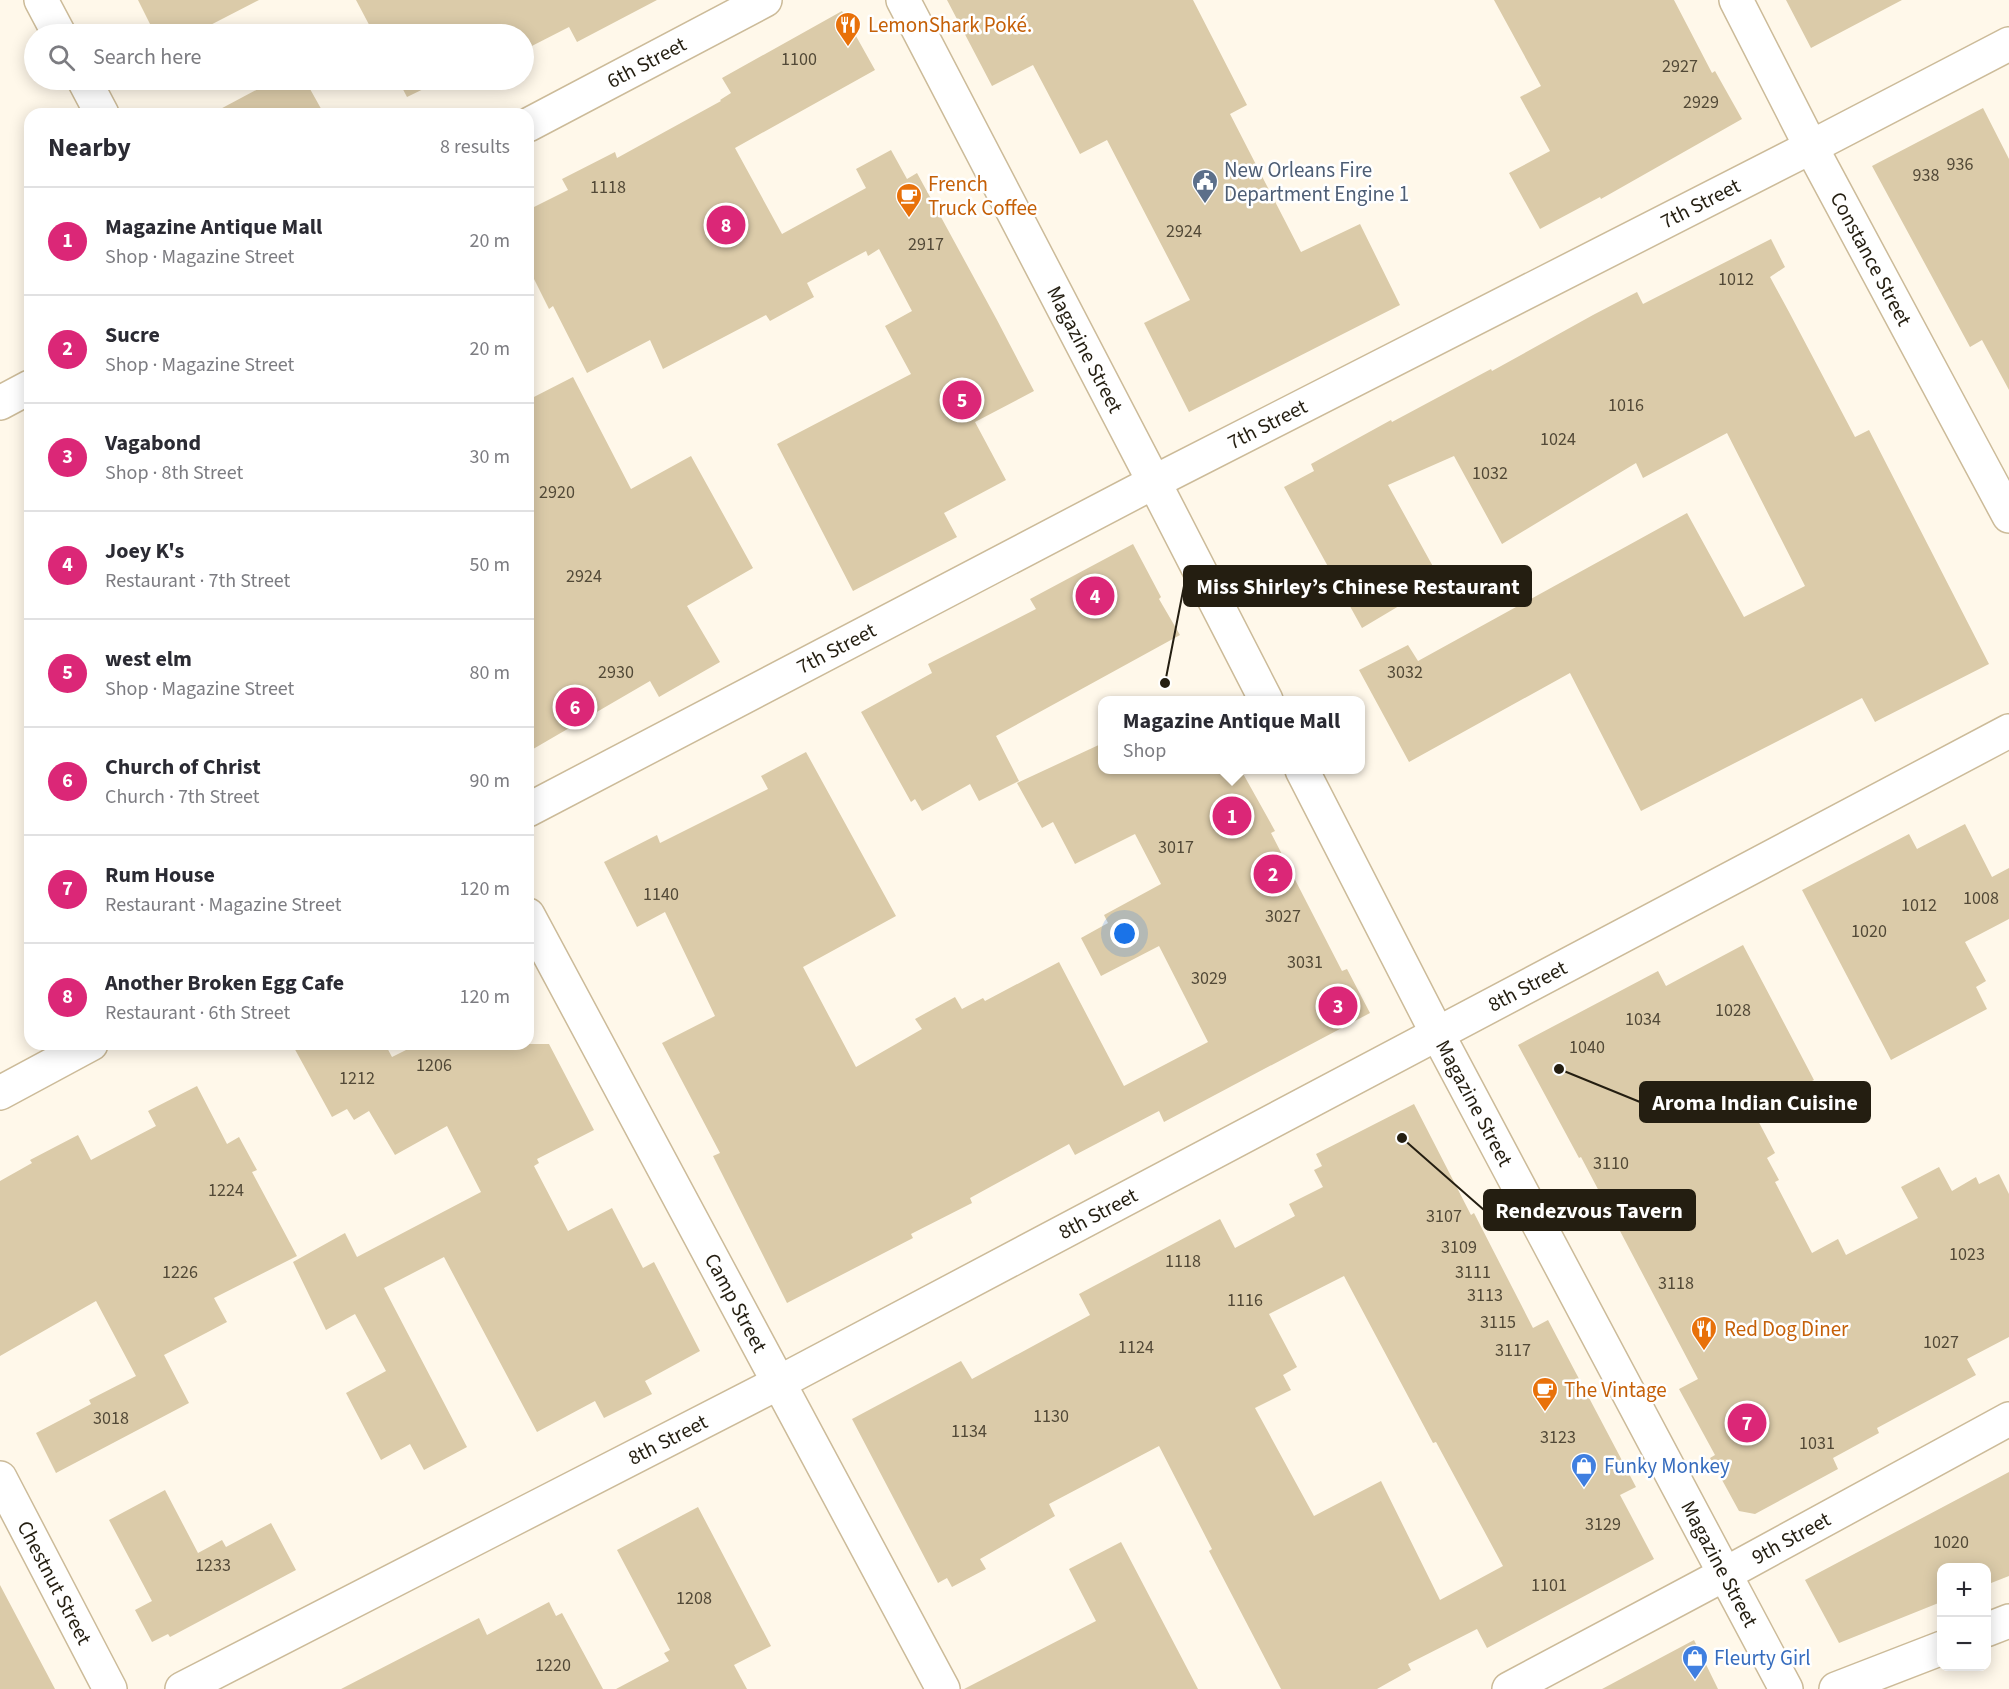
<!DOCTYPE html>
<meta charset="utf-8">
<style>
body{margin:0;font-family:"Source Sans 3",sans-serif;background:#f2f2f3;color:#2b2b33}
.controls{position:absolute;right:18px;bottom:18px;display:grid;overflow:hidden;border-radius:12px;box-shadow:0 3px 15px #0003}
.controls button{width:54px;height:54px;display:grid;place-items:center;padding:0;border:0;border-bottom:2px solid #e1e1e2;background:#fff;color:#2b2b33;font:30px sans-serif}
.you{position:absolute;left:1125px;top:934px;width:21px;height:21px;margin:-15px;border:4px solid #fff;border-radius:50%;background:#1a73e8;box-shadow:0 0 0 9px #1a73e833}
.badge{display:grid;place-items:center;width:39px;height:39px;border-radius:50%;background:#db2777;color:#fff;font-size:20px;font-weight:700}
.pin{position:absolute;translate:-50% -50%;border:3px solid #fff;box-shadow:0 2px 6px #0006}
.popup{position:absolute;left:1098px;top:696px;width:267px;height:78px;box-sizing:border-box;display:grid;place-content:center;border-radius:12px;background:#fff;filter:drop-shadow(0 2px 4px #0005);font-size:20px;white-space:nowrap;color:#7c7c81}
.popup b{font-size:22px;color:#2b2b33}
.popup::after{content:'';position:absolute;left:50%;top:100%;margin-left:-12px;border:12px solid transparent;border-top-color:#fff}
.list{margin:0;padding:0;list-style:none}
h2{display:flex;justify-content:space-between;align-items:center;height:78px;margin:0;padding:0 24px;font-size:26px}
h2 small{font-size:20px;font-weight:400;color:#7c7c81}
.list li{display:grid;grid-template-columns:39px 1fr auto;gap:18px;align-items:center;box-sizing:border-box;height:108px;padding:0 24px;border-top:2px solid #e1e1e2}
.list b{display:block;font-size:22px;white-space:nowrap}
.list p{margin:0;font-size:20px;white-space:nowrap;color:#7c7c81}
.list em{font-size:20px;font-style:normal;color:#7c7c81}
.icon{flex:none;width:33px;height:33px;fill:none;stroke:currentColor;stroke-width:2;stroke-linecap:round;stroke-linejoin:round}
.map{position:relative;flex:none;width:2009px;height:1689px;overflow:hidden}
.search{position:absolute;background:#fff;box-shadow:0 3px 15px #0003;left:24px;top:24px;width:510px;height:66px;display:flex;align-items:center;gap:15px;box-sizing:border-box;padding:0 21px;border-radius:33px;color:#7c7c81;font-size:22px}
.panel{position:absolute;background:#fff;box-shadow:0 3px 15px #0003;left:24px;top:108px;width:510px;height:942px;border-radius:18px}
.map>svg:first-child{display:block}
.building{fill:#dbcba9;fill-rule:evenodd}
.lines{fill:none;stroke-linecap:round;stroke-linejoin:round}
.street-casing{stroke:#cb9;stroke-width:36}
.secondary-casing{stroke:#cb9;stroke-width:36}
.street{stroke:#fff;stroke-width:33}
.secondary{stroke:#fff;stroke-width:33}
.labels{text-anchor:middle;stroke-width:5;stroke-linejoin:round;paint-order:stroke}
.number-label{font-size:18px;fill:#524937}
.food-label{font-size:21px;fill:#c56008;stroke:#fff;text-anchor:start}
.street-label{font-size:21px;fill:#241e11;stroke:#fff}
.service-label{font-size:21px;fill:#4e5e75;stroke:#fff;text-anchor:start}
.shop-label{font-size:21px;fill:#366cbe;stroke:#fff;text-anchor:start}
.leader{fill:none;stroke:#241e11;stroke-width:2}
.callout-dot{fill:#241e11;stroke:#fff;stroke-width:2}
.callout{fill:#241e11;stroke:#241e11;stroke-width:2}
.callout-label{font-size:22px;text-anchor:middle;font-weight:bold;fill:#fff}
</style>
<div class="map">
<svg width="2009" height="1689" viewBox="0 0 2009 1689">
<rect width="100%" height="100%" fill="#fff8ea"/>
<!-- building -->
<path class="building" d="M138,0H259L193,34H155Z
M356,0H657L577,42L569,27L524,50V34H374Z
M947,0H1193L1247,105L1230,114L1301,252L1360,224L1400,305L1189,412L1144,323L1190,300L1107,140L1080,154L1033,65L992,86Z
M1494,0H1674L1712,73L1715,71L1742,119L1601,199L1600,197L1540,229L1509,173L1550,151L1520,97L1541,86Z
M1786,0H1902L1811,48Z
M842,11L875,70L735,148L782,234L866,188L856,169L891,150L907,179L917,173L997,320L1034,391L975,422L1006,480L944,513L957,537L853,591L777,444L911,374L885,326L912,311L879,249L868,256L866,251L807,283L814,297L770,321L766,315L663,369L650,340L587,373L553,306L549,309L528,267V210L568,190L562,179L615,152L617,158L721,101L720,100L731,93L722,78Z
M275,80H305L324,114H211Z
M398,80H442L407,97Z
M1983,108L2009,159V390L1982,340L1970,347L1872,166Z
M1771,239L1785,267L1770,277L1789,312L1855,437L1869,430L1989,664L1875,722L1862,698L1641,811L1570,673L1409,762L1359,670L1408,645L1418,661L1687,513L1744,617L1805,586L1727,433L1643,478L1636,463L1502,544L1454,456L1388,485L1441,581L1362,628L1284,487L1314,471L1311,464L1391,420L1392,422L1491,369L1492,371L1593,315L1637,292L1643,304Z
M573,377L631,489L691,456L753,568L687,606L720,662L659,697L650,681L528,752V400Z
M1133,544L1161,597L1159,599L1180,635L996,736L1019,781L979,801L970,784L922,811L915,799L911,802L861,712L932,673L928,664L1036,609L1030,599Z
M1103,743V770H1241L1275,831L1271,833L1342,971L1347,969L1370,1013L1164,1122L1159,1111L1075,1155L1069,1144L970,1198L972,1203L911,1234L913,1238L787,1303L713,1156L720,1153L662,1043L715,1016L665,912L637,927L604,862L657,835L660,843L768,789L761,776L806,752L896,916L803,967L856,1067L922,1029L915,1019L955,997L962,1009L983,998L985,1001L1059,962L1124,1086L1208,1042L1159,946L1101,976L1081,938L1108,923L1104,915L1161,884L1135,834L1075,864L1053,822L1042,828L1017,783Z
M1965,824L1992,877L2009,868V919L1965,942L1986,981L1976,987L1987,1009L1891,1060L1802,890L1909,834L1917,849Z
M1743,945L1814,1080L1753,1111L1775,1153L1767,1158L1779,1180L1775,1182L1812,1253L1838,1239L1846,1255L1918,1218L1901,1187L1939,1167L1952,1191L1976,1177L1979,1184L1999,1174L2009,1194V1337L1967,1359L1976,1375L1877,1428L1879,1433L1833,1458L1838,1469L1755,1514L1739,1511L1710,1458L1715,1455L1679,1389L1698,1379L1581,1157L1579,1158L1518,1045L1658,971L1666,986Z
M292,1044H385L392,1057L418,1044H549L594,1130L537,1159L539,1163L534,1166L568,1231L612,1208L643,1268L654,1262L700,1351L645,1381L652,1394L604,1418L595,1401L537,1432L444,1257L384,1288L467,1447L424,1470L410,1444L381,1460L346,1393L386,1371L355,1314L326,1330L293,1262L345,1233L357,1257L481,1192L447,1126L395,1155L369,1111L354,1120L347,1109L332,1117Z
M197,1086L227,1144L239,1137L257,1170L252,1172L297,1256L214,1298L227,1322L164,1355L189,1403L56,1473L36,1433L91,1404L89,1400L136,1376L96,1301L0,1356V1181L32,1163L30,1160L78,1135L91,1160L156,1126L148,1111Z
M1414,1104L1471,1215L1474,1213L1533,1328L1548,1320L1636,1487L1620,1495L1654,1559L1487,1648L1477,1629L1408,1664L1411,1670L1377,1689H1281L1209,1551L1212,1549L1159,1446L1049,1504L1055,1516L980,1559L986,1569L952,1587L947,1578L938,1583L852,1419L961,1361L972,1379L1090,1315L1079,1294L1220,1219L1235,1248L1295,1216L1289,1204L1323,1187L1314,1170L1322,1166L1316,1154ZM1344,1276L1433,1443L1436,1442L1503,1566L1440,1600L1381,1481L1314,1516L1255,1408L1291,1390L1283,1375L1297,1367L1269,1314Z
M2009,1472V1576L1986,1585V1568H1941V1602L1839,1643L1805,1580Z
M165,1490L198,1553L222,1540L226,1547L271,1523L296,1570L170,1637L168,1634L152,1642L135,1610L152,1601L109,1520Z
M698,1507L771,1646L734,1665L747,1689H616L669,1661L664,1653L670,1650L617,1550Z
M1121,1542L1198,1689H964L1096,1621L1069,1569Z
M0,1585L55,1689H0Z
M549,1602L556,1616L562,1613L603,1689H341L479,1618L487,1635Z
M1694,1640L1718,1689H1602Z"/>
<g class="lines">
<defs>
<g id="street">
<path d="M41,0L59,34"/>
<path id="s1" d="M1736,0L1811,147L2009,516"/>
<path d="M84,80L102,114"/>
<path id="s2" d="M528,125L765,0"/>
<path d="M0,403L30,387"/>
<path id="s3" d="M528,810L1154,482L1811,147L2009,44"/>
<path id="s4" d="M528,915L943,1689"/>
<path d="M0,1093L91,1044"/>
<path id="s5" d="M0,1478L110,1689"/>
<path d="M1986,1630L2009,1621"/>
<path id="s6" d="M182,1689L780,1382L2009,731"/>
<path id="s7" d="M1509,1689L1725,1574L2009,1419"/>
<path d="M1836,1689L1942,1648"/>
</g>
<g id="secondary">
<path id="s8" d="M903,0L1154,482L1266,700"/>
<path id="s9" d="M1302,770L1437,1033L1786,1689"/>
</g>
</defs>
<!-- street casing -->
<use href="#street" class="street-casing"/>
<!-- secondary casing -->
<use href="#secondary" class="secondary-casing"/>
<!-- street -->
<use href="#street" class="street"/>
<!-- secondary -->
<use href="#secondary" class="secondary"/>
</g>
<!-- icons -->
<defs>
<symbol id="restaurant-pin" viewBox="-11 -11 22 30"><path d="M0 17L-7.5 6A9.5 9.5 0 1 1 7.5 6Z" fill="#e8710a" stroke="#fff"/><path d="M-5-6h1v4h1v-4h1v4h1v-4h1v5L-1.5 .5V6h-2V.5L-5-1ZM5-6V6H3V1.5H1.5Q1.5-4 5-6Z" fill="#fff"/></symbol>
<symbol id="civic-pin" viewBox="-11 -11 22 30"><path d="M0 17L-7.5 6A9.5 9.5 0 1 1 7.5 6Z" fill="#5c6f8a" stroke="#fff"/><path d="M-.6-6.5H3V-4.5H.6V-3L4-1V1h2V6H-6V1h2V-1L-.6-3ZM-1.2 2.5V6h2.4V2.5Z" fill="#fff"/></symbol>
<symbol id="cafe-pin" viewBox="-11 -11 22 30"><path d="M0 17L-7.5 6A9.5 9.5 0 1 1 7.5 6Z" fill="#e8710a" stroke="#fff"/><path d="M-5.5-4.5H6V0H3Q3 3.5 0 3.5H-2.5Q-5.5 3.5-5.5 0ZM3-3.2v2h1.7v-2ZM-6 4.5H4V6H-6Z" fill="#fff"/></symbol>
<symbol id="shop-pin" viewBox="-11 -11 22 30"><path d="M0 17L-7.5 6A9.5 9.5 0 1 1 7.5 6Z" fill="#3f7fe0" stroke="#fff"/><path d="M-5-2.5h2.3a2.7 3.5 0 0 1 5.4 0H5L5.5 6h-11ZM-1.5-2.5h3a1.5 2.3 0 0 0-3 0Z" fill="#fff"/></symbol>
</defs>
<g fill-rule="evenodd">
<use href="#restaurant-pin" x="833" y="10" width="30" height="40"/>
<use href="#civic-pin" x="1190" y="167" width="30" height="40"/>
<use href="#cafe-pin" x="894" y="181" width="30" height="40"/>
<use href="#restaurant-pin" x="1689" y="1314" width="30" height="40"/>
<use href="#cafe-pin" x="1530" y="1375" width="30" height="40"/>
<use href="#shop-pin" x="1569" y="1451" width="30" height="40"/>
<use href="#shop-pin" x="1680" y="1643" width="30" height="40"/>
</g>
<g class="labels">
<!-- number labels -->
<g class="number-label">
<text x="799" y="65">1100</text>
<text x="1680" y="72">2927</text>
<text x="1701" y="108">2929</text>
<text x="1960" y="170">936</text>
<text x="1926" y="181">938</text>
<text x="608" y="193">1118</text>
<text x="1184" y="237">2924</text>
<text x="926" y="250">2917</text>
<text x="1736" y="285">1012</text>
<text x="1626" y="411">1016</text>
<text x="1558" y="445">1024</text>
<text x="1490" y="479">1032</text>
<text x="557" y="498">2920</text>
<text x="584" y="582">2924</text>
<text x="616" y="678">2930</text>
<text x="1405" y="678">3032</text>
<text x="1176" y="853">3017</text>
<text x="661" y="900">1140</text>
<text x="1981" y="904">1008</text>
<text x="1919" y="911">1012</text>
<text x="1283" y="922">3027</text>
<text x="1869" y="937">1020</text>
<text x="1305" y="968">3031</text>
<text x="1209" y="984">3029</text>
<text x="1733" y="1016">1028</text>
<text x="1643" y="1025">1034</text>
<text x="1587" y="1053">1040</text>
<text x="434" y="1071">1206</text>
<text x="357" y="1084">1212</text>
<text x="1611" y="1169">3110</text>
<text x="226" y="1196">1224</text>
<text x="1444" y="1222">3107</text>
<text x="1459" y="1253">3109</text>
<text x="1967" y="1260">1023</text>
<text x="1183" y="1267">1118</text>
<text x="180" y="1278">1226</text>
<text x="1473" y="1278">3111</text>
<text x="1676" y="1289">3118</text>
<text x="1485" y="1301">3113</text>
<text x="1245" y="1306">1116</text>
<text x="1498" y="1328">3115</text>
<text x="1941" y="1348">1027</text>
<text x="1136" y="1353">1124</text>
<text x="1513" y="1356">3117</text>
<text x="1051" y="1422">1130</text>
<text x="111" y="1424">3018</text>
<text x="969" y="1437">1134</text>
<text x="1558" y="1443">3123</text>
<text x="1817" y="1449">1031</text>
<text x="1603" y="1530">3129</text>
<text x="1951" y="1548">1020</text>
<text x="213" y="1571">1233</text>
<text x="1549" y="1591">1101</text>
<text x="694" y="1604">1208</text>
<text x="553" y="1671">1220</text>
</g>
<!-- food labels -->
<g class="food-label">
<text x="868" y="32">LemonShark Poké.</text>
<text x="928" y="191">French<tspan x="928" dy="24">Truck Coffee</tspan></text>
<text x="1724" y="1336">Red Dog Diner</text>
<text x="1564" y="1397">The Vintage</text>
</g>
<!-- street labels -->
<g class="street-label">
<text dy="7" stroke="none"><textPath href="#s2" startOffset="134">6th Street</textPath></text>
<text dy="7" stroke="none"><textPath href="#s3" startOffset="1320">7th Street</textPath></text>
<text dy="7" stroke="none"><textPath href="#s1" startOffset="292">Constance Street</textPath></text>
<text dy="7" stroke="none"><textPath href="#s8" startOffset="394">Magazine Street</textPath></text>
<text dy="7" stroke="none"><textPath href="#s3" startOffset="834">7th Street</textPath></text>
<text dy="7" stroke="none"><textPath href="#s3" startOffset="348">7th Street</textPath></text>
<text dy="7" stroke="none"><textPath href="#s6" startOffset="1518">8th Street</textPath></text>
<text dy="7" stroke="none"><textPath href="#s9" startOffset="375">Magazine Street</textPath></text>
<text dy="7" stroke="none"><textPath href="#s6" startOffset="1032">8th Street</textPath></text>
<text dy="7" stroke="none"><textPath href="#s4" startOffset="440">Camp Street</textPath></text>
<text dy="7" stroke="none"><textPath href="#s6" startOffset="546">8th Street</textPath></text>
<text dy="7" stroke="none"><textPath href="#s7" startOffset="320">9th Street</textPath></text>
<text dy="7" stroke="none"><textPath href="#s9" startOffset="897">Magazine Street</textPath></text>
<text dy="7" stroke="none"><textPath href="#s5" startOffset="118">Chestnut Street</textPath></text>
</g>
<!-- service labels -->
<g class="service-label">
<text x="1224" y="177">New Orleans Fire<tspan x="1224" dy="24">Department Engine 1</tspan></text>
</g>
<!-- shop labels -->
<g class="shop-label">
<text x="1604" y="1473">Funky Monkey</text>
<text x="1714" y="1665">Fleurty Girl</text>
</g>
</g>
<!-- callouts -->
<path class="leader" d="M1165 683L1184 586M1559 1069L1640 1102M1402 1138L1484 1210"/>
<g class="callout-dot">
<circle cx="1165" cy="683" r="6"/>
<circle cx="1559" cy="1069" r="6"/>
<circle cx="1402" cy="1138" r="6"/>
</g>
<g class="callout">
<rect x="1184" y="566" width="347" height="40" rx="6"/>
<rect x="1640" y="1082" width="230" height="40" rx="6"/>
<rect x="1484" y="1190" width="211" height="40" rx="6"/>
</g>
<g class="callout-label">
<text x="1358" y="594">Miss Shirley’s Chinese Restaurant</text>
<text x="1755" y="1110">Aroma Indian Cuisine</text>
<text x="1589" y="1218">Rendezvous Tavern</text>
</g>
</svg>
<div class="controls">
<button>+</button>
<button>−</button>
</div>
<div class="you"></div>
<div class="pin badge" style="left:1232px;top:816px">1</div>
<div class="popup"><b>Magazine Antique Mall</b>Shop</div>
<div class="pin badge" style="left:1273px;top:874px">2</div>
<div class="pin badge" style="left:1338px;top:1006px">3</div>
<div class="pin badge" style="left:1095px;top:596px">4</div>
<div class="pin badge" style="left:962px;top:400px">5</div>
<div class="pin badge" style="left:575px;top:707px">6</div>
<div class="pin badge" style="left:1747px;top:1423px">7</div>
<div class="pin badge" style="left:726px;top:225px">8</div>
<div class="search"><svg class="icon" aria-label="search" viewBox="0 0 24 24"><circle cx="10" cy="10" r="6"/><path d="M15 15l6 6"/></svg>Search here</div>
<section class="panel">
<h2>Nearby<small>8 results</small></h2>
<ul class="list">
<li><span class="badge">1</span><div><b>Magazine Antique Mall</b><p>Shop · Magazine Street</p></div><em>20 m</em></li>
<li><span class="badge">2</span><div><b>Sucre</b><p>Shop · Magazine Street</p></div><em>20 m</em></li>
<li><span class="badge">3</span><div><b>Vagabond</b><p>Shop · 8th Street</p></div><em>30 m</em></li>
<li><span class="badge">4</span><div><b>Joey K's</b><p>Restaurant · 7th Street</p></div><em>50 m</em></li>
<li><span class="badge">5</span><div><b>west elm</b><p>Shop · Magazine Street</p></div><em>80 m</em></li>
<li><span class="badge">6</span><div><b>Church of Christ</b><p>Church · 7th Street</p></div><em>90 m</em></li>
<li><span class="badge">7</span><div><b>Rum House</b><p>Restaurant · Magazine Street</p></div><em>120 m</em></li>
<li><span class="badge">8</span><div><b>Another Broken Egg Cafe</b><p>Restaurant · 6th Street</p></div><em>120 m</em></li>
</ul>
</section>
</div>
